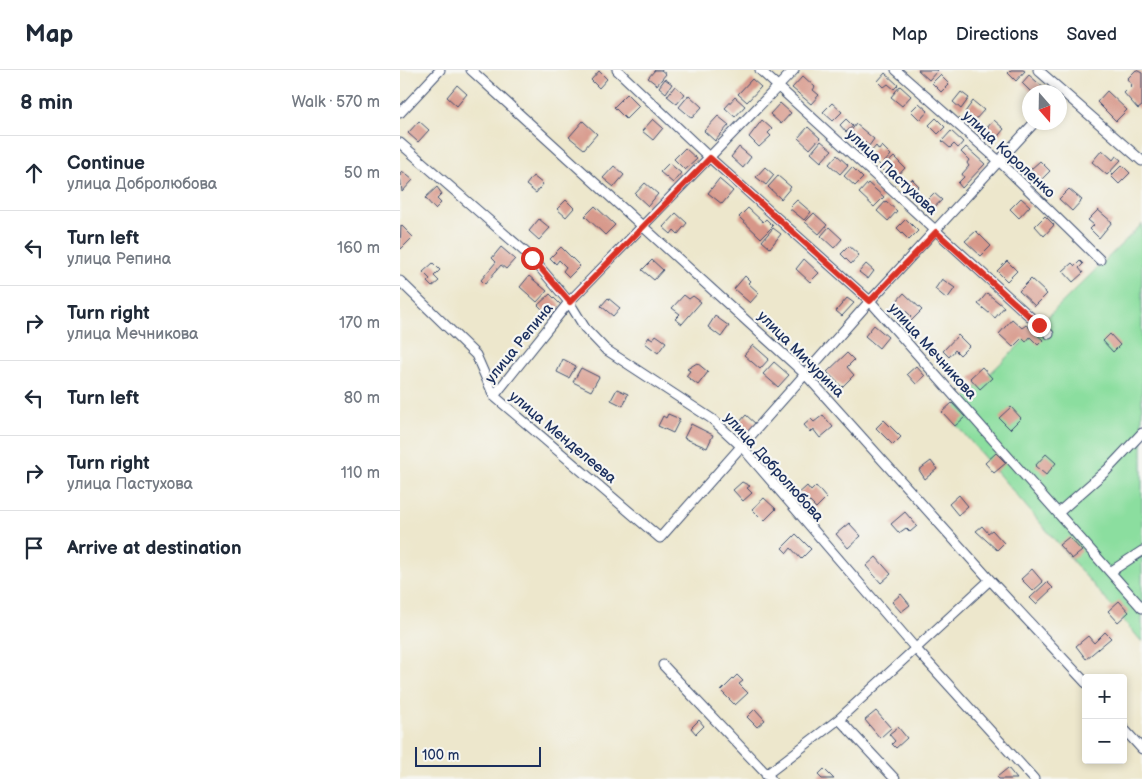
<!DOCTYPE html>
<meta charset="utf-8">
<style>
body{margin:0;font-family:"Balsamiq Sans",sans-serif;background:#f2f2f3;color:#1f2937}
.controls{position:absolute;right:15px;bottom:15px;display:grid;overflow:hidden;border-radius:5px;box-shadow:0 2px 8px #0003}
.controls button{width:45px;height:45px;display:grid;place-items:center;padding:0;border:0;border-bottom:1px solid #e0e1e3;background:#fff;color:#1f2937;font:25px sans-serif}
.compass{position:absolute;left:622px;top:15px;width:45px;height:45px;border-radius:50%;background:#fff;box-shadow:0 2px 8px #0003;rotate:160deg}
.scale{position:absolute;left:15px;bottom:12px;width:126px;box-sizing:border-box;padding-left:5px;border:2px solid #1b2f5e;border-top:0;font-size:14px;line-height:18px;white-space:nowrap;color:#1b2f5e;-webkit-text-stroke:4px #f6f6f2;paint-order:stroke}
.stop{position:absolute;width:15px;height:15px;margin:-11px;border:4px solid #d93025;border-radius:50%;background:#fff}
.stop.end{background:#d93025;border-color:#fff;box-shadow:0 1px 5px #0008}
.list{margin:0;padding:0;list-style:none}
h2{display:flex;justify-content:space-between;align-items:center;height:65px;margin:0;padding:0 20px;font-size:21px}
h2 small{font-size:16px;font-weight:400;color:#747a83}
.list li{display:grid;grid-template-columns:32px 1fr auto;gap:15px;align-items:center;box-sizing:border-box;height:75px;padding:0 20px;border-top:1px solid #e0e1e3}
.list b{display:block;font-size:19px;white-space:nowrap}
.list p{margin:0;font-size:16px;white-space:nowrap;color:#747a83}
.list em{font-size:16px;font-style:normal;color:#747a83}
.icon{flex:none;width:28px;height:28px;fill:none;stroke:currentColor;stroke-width:2;stroke-linecap:round;stroke-linejoin:round}
.map{position:relative;flex:none;width:742px;height:709px;overflow:hidden}
header{display:flex;align-items:center;gap:30px;box-sizing:border-box;height:70px;padding:0 25px;background:#fff;border-bottom:1px solid #e0e1e3}
header strong{font-size:24px}
nav{display:flex;gap:28px;margin-inline-start:auto;font-size:18px}
main{display:flex}
aside{flex:1;background:#fff}
.map>svg:first-child{display:block}
.green{fill:#8bde9f;stroke:#53867e}
.building{fill:#d79789}
.lines{fill:none;stroke-linecap:round;stroke-linejoin:round}
.minor-casing{stroke:#3a4b6e;stroke-width:11}
.minor{stroke:#fff;stroke-width:9}
.route{stroke:#d93025;stroke-width:6}
.labels{text-anchor:middle;stroke-width:4.5;stroke-linejoin:round;paint-order:stroke}
.street-label{font-size:15px;fill:#1b2f5e;stroke:#f6f6f2}
</style>
<header>
<strong>Map</strong>
<nav><a>Map</a><a>Directions</a><a>Saved</a></nav>
</header>
<main>
<aside>
<h2>8 min<small>Walk · 570 m</small></h2>
<ul class="list">
<li><svg class="icon" aria-label="ahead" viewBox="0 0 24 24"><path d="M12 20V5M6 11l6-6 6 6"/></svg><div><b>Continue</b><p>улица Добролюбова</p></div><em>50 m</em></li>
<li><svg class="icon" aria-label="left" viewBox="0 0 24 24"><path d="M17 20v-9H6M10 6l-5 5 5 5"/></svg><div><b>Turn left</b><p>улица Репина</p></div><em>160 m</em></li>
<li><svg class="icon" aria-label="right" viewBox="0 0 24 24"><path d="M7 20v-9h11M14 6l5 5-5 5"/></svg><div><b>Turn right</b><p>улица Мечникова</p></div><em>170 m</em></li>
<li><svg class="icon" aria-label="left" viewBox="0 0 24 24"><path d="M17 20v-9H6M10 6l-5 5 5 5"/></svg><div><b>Turn left</b></div><em>80 m</em></li>
<li><svg class="icon" aria-label="right" viewBox="0 0 24 24"><path d="M7 20v-9h11M14 6l5 5-5 5"/></svg><div><b>Turn right</b><p>улица Пастухова</p></div><em>110 m</em></li>
<li><svg class="icon" aria-label="arrive" viewBox="0 0 24 24"><path d="M6 21V4h12l-3 4 3 4H6"/></svg><div><b>Arrive at destination</b></div></li>
</ul>
</aside>
<div class="map">
<svg width="742" height="709" viewBox="0 0 742 709">
<rect width="100%" height="100%" fill="#f6f6f2"/>
<filter id="ink" filterUnits="userSpaceOnUse"><feTurbulence type="fractalNoise" baseFrequency=".02" numOctaves="2"/><feDisplacementMap in="SourceGraphic" scale="10" xChannelSelector="R" yChannelSelector="G"/><feConvolveMatrix kernelMatrix="1 2 1 2 8 2 1 2 1" color-interpolation-filters="sRGB"/></filter>
<filter id="wash" filterUnits="userSpaceOnUse"><feTurbulence type="fractalNoise" baseFrequency=".0096" numOctaves="4" result="noise"/><feDisplacementMap in="SourceGraphic" scale="20" xChannelSelector="R" yChannelSelector="G"/><feGaussianBlur stdDeviation="1.12" result="paint"/><feColorMatrix in="noise" values="0 0 0 0 0 0 0 0 0 0 0 0 0 0 0 0 0 1.4 0 .05"/><feComposite in="paint" operator="in"/></filter>
<g filter="url(#wash)">
<rect width="100%" height="100%" fill="#ede7cc"/>
<!-- green -->
<path class="green" d="M742,154V572L548,345Z"/>
<g id="blocks">
<!-- building -->
<path class="building" d="M255,0H261L266,4L257,15L248,8Z
M518,0H538L529,10Z
M611,0H623L625,1L616,11L608,3Z
M736,0L742,3V36L738,39L724,23L732,15L727,9Z
M199,1L207,9L199,18L191,10Z
M485,3L498,15L494,19L488,14L484,17L478,11Z
M540,5L549,14L541,22L532,13Z
M629,5L645,19L641,22H631L622,13Z
M403,6L415,17L413,20L419,25L411,34L392,18Z
M265,9L272,14L266,23L259,17Z
M352,9L361,17L347,32L338,24Z
M57,15L67,24L57,36L47,27Z
M275,16L285,24L277,34L267,26Z
M500,16L511,26L502,36L491,27Z
M707,21L727,40L716,51L697,32Z
M561,22L569,28L561,39L553,32Z
M227,24L239,36L226,49L214,37Z
M289,25L302,37L292,48L279,37Z
M335,27L345,36L335,47L325,38Z
M573,31L584,40L575,50L565,42Z
M380,33L391,43L381,54L370,44Z
M432,33L442,42L433,51L423,42Z
M519,33L528,41L520,50L511,41Z
M318,46L329,55L315,71L304,61Z
M536,48L545,57L538,64L529,55Z
M253,49L263,58L253,70L242,61Z
M446,49L453,56L446,62L440,55Z
M362,50L372,59L368,63L371,66L359,77L349,67Z
M594,50L604,59L595,70L584,61Z
M19,51L29,60L18,72L8,63Z
M183,51L197,64L184,79L169,67Z
M456,54L474,69L469,76L464,72L461,77L447,66Z
M408,57L420,68L410,79L398,68Z
M551,61L563,72L558,78L554,74L550,78L542,71Z
M421,71L432,80L421,92L411,83Z
M476,76L479,80L482,76L491,85L481,96L469,84Z
M339,77L351,87L343,98L331,87Z
M566,77L585,94L562,118L558,113L564,107L562,104L569,96L567,93L569,90L561,82Z
M285,78L297,89L285,100L274,89Z
M702,80L713,90L716,86L721,90L707,105L692,92Z
M437,85L448,95L440,104L429,94Z
M494,87L505,98L495,109L486,100L485,102L481,99Z
M640,91L650,101L640,111L631,99Z
M269,93L281,103L273,113L260,102Z
M722,95L730,103L719,114L711,106Z
M214,96L224,105L214,117L203,108Z
M365,97L374,105L366,115L356,107Z
M452,97L463,108L455,116L444,106Z
M2,101L13,110L2,122L0,103Z
M133,106L143,114L136,123L126,115Z
M378,106L391,117L381,129L368,117Z
M319,109L333,121L322,134L308,123Z
M512,109L519,116L511,123L505,116Z
M245,113L258,124L248,136L235,124Z
M468,113L484,127L474,137L459,123Z
M37,117L42,124L37,129L41,133L35,139L25,128Z
M669,119L682,130L672,141L659,129Z
M534,123L542,130L530,141L523,134Z
M621,128L630,136L619,148L610,139Z
M166,130L174,138L166,147L157,139Z
M397,130L411,142L404,150L389,138Z
M486,131L497,141L488,151L477,141Z
M195,136L215,155L205,165L185,146Z
M348,138L363,152L366,149L373,156L361,168L339,147Z
M698,140L712,152L699,168L690,159L694,155L688,150Z
M276,143L287,153L278,164L274,160L271,164L263,157Z
M414,143L427,155L419,164L405,152Z
M645,146L654,155L644,166L635,156Z
M139,149L150,158L139,170L129,161Z
M506,149L518,161L509,170L497,158Z
M1,155L13,167L1,179L0,177Z
M429,157L442,169L434,178L421,166Z
M373,158L381,164L370,178L362,171Z
M576,161L591,176L581,186L565,171Z
M449,176L459,185L451,194L441,184Z
M101,177L115,189L106,199L101,195L85,214L81,210L96,192L92,188Z
M161,177L180,196L169,207L163,201L166,197L159,190L156,194L150,188Z
M404,189L419,203L410,212L396,199Z
M252,190L263,200L254,210L242,200Z
M607,191L617,201L607,211L597,201Z
M680,191L683,194L679,198L683,203L673,212L663,201L672,193L675,196Z
M33,193L40,200L34,206L39,211L32,217L27,212L30,209L23,202Z
M466,194L474,201L468,209L459,202Z
M129,206L147,221L137,232L120,217Z
M345,206L350,211L348,213L359,223L350,233L334,219Z
M542,209L555,218L547,229L535,219Z
M631,209L647,224L635,236L619,221Z
M504,223L522,240L510,252L508,249L511,246L496,232Z
M587,223L604,237L595,248L578,234Z
M150,224L161,235L150,247L138,235Z
M284,225L289,229L293,226L301,232L282,254L275,249L280,244L272,238Z
M208,228L220,238L213,246L201,236Z
M447,228L454,233L442,246L436,241Z
M315,246L329,256L321,267L308,257Z
M612,249L622,258L626,255L643,270L638,275L630,267L626,272L622,268L613,277L599,264Z
M474,255L488,267L479,278L465,266Z
M710,264L720,275L713,282L703,271Z
M256,265L266,272L258,283L245,273L249,267L253,269Z
M558,265L569,276L560,285L555,280L549,287L543,281Z
M353,275L369,289L360,299L344,285Z
M447,283L454,290L447,297L454,305L442,317L427,302Z
M163,289L176,296L169,308L157,302Z
M374,292L389,305L378,317L363,304Z
M297,293L308,302L298,315L286,306L290,301L287,299Z
M516,296L525,306L516,314L507,304Z
M582,297L592,308L580,319L570,308Z
M181,298L199,307L191,321L173,312Z
M217,319L228,324L223,336L211,330Z
M552,333L565,347L555,356L542,342Z
M611,337L621,348L610,359L599,348Z
M268,344L280,349L273,363L258,356L263,346L266,348Z
M346,345L357,355L348,364L338,354Z
M423,345L433,357L420,368L413,359L410,362L404,355L411,349L414,352Z
M484,350L501,367L493,375L476,358Z
M291,354L313,365L307,378L284,368Z
M596,383L606,393L594,403L585,393Z
M646,384L656,393L646,405L635,396Z
M531,391L537,399L525,409L519,400Z
M342,412L350,416L347,418L352,423L343,431L333,420Z
M407,416L411,421L416,416L426,428L416,438L406,428L403,431L397,425Z
M559,425L568,436L558,445L549,434Z
M364,428L376,439L364,451L352,439Z
M505,442L517,456L510,462L506,458L499,463L491,454Z
M449,453L461,466L448,478L436,464Z
M582,456L588,463L592,460L604,473L597,480L576,461Z
M396,464L411,479L401,489L391,478L387,483L382,478Z
M669,467L682,481L672,489L659,475Z
M476,487L491,504L481,513L466,496Z
M632,499L643,512L633,521L621,509Z
M647,512L653,518L636,534L630,528Z
M501,524L510,535L501,542L492,532Z
M719,531L729,542L718,552L708,541Z
M705,562L711,568L686,589L676,576L688,566L694,573Z
M337,605L343,611L339,614L348,623L335,635L321,621Z
M355,639L365,650L357,657L347,647Z
M476,641L491,658L480,668L465,650Z
M299,650L304,656L296,664L291,658Z
M498,657L507,668L496,678L492,674L495,671L489,664Z
M608,698L617,709H599L597,707Z
M424,699L434,709H422L418,705Z"/>
</g>
</g>
<g filter="url(#ink)">
<use href="#blocks" fill-opacity="0" stroke="#3a4b6e" stroke-width="1"/>
<g class="lines">
<defs>
<path id="minor" d="M71,0L406,305L590,510L686,613
M217,0L310,88L470,231L742,538
M360,0L649,264
M496,0L599,91L700,190
M638,0L742,91
M0,43L40,0
M0,73L132,188L169,232L185,258L205,279L312,349L342,377L516,579L634,709
M0,211L76,285L94,326L260,468L470,231L635,52
M94,326L169,232L394,0
M658,443L707,400L742,363
M710,502L742,481
M263,595L371,709
M439,649L495,709
M723,658L742,679
M366,705L439,649L590,510"/>
</defs>
<!-- minor casing -->
<use href="#minor" class="minor-casing"/>
<!-- minor -->
<use href="#minor" class="minor"/>
</g>
</g>
<g class="lines" filter="url(#ink)">
<!-- route -->
<path class="route" d="M132,188L170,232L310,88L470,231L536,162L639,255"/>
</g>
<g class="labels">
<!-- street labels -->
<g class="street-label">
<text transform="translate(609 84) rotate(43)" y="5">улица Короленко</text>
<text transform="translate(492 102) rotate(43)" y="5">улица Пастухова</text>
<text transform="translate(119 273) rotate(-51)" y="5">улица Репина</text>
<text transform="translate(533 281) rotate(48)" y="5">улица Мечникова</text>
<text transform="translate(401 284) rotate(45)" y="5">улица Мичурина</text>
<text transform="translate(163 367) rotate(40)" y="5">улица Менделеева</text>
<text transform="translate(374 397) rotate(48)" y="5">улица Добролюбова</text>
</g>
</g>
</svg>
<div class="controls">
<button>+</button>
<button>−</button>
</div>
<svg class="compass" viewBox="-18 -18 36 36"><path d="M0-13l5 13h-10z" fill="#e53935"/><path d="M0 13l5-13h-10z" fill="#747a83"/></svg>
<div class="scale">100 m</div>
<div class="stop" style="left:132px;top:188px"></div>
<div class="stop end" style="left:639px;top:255px"></div>
</div>
</main>
